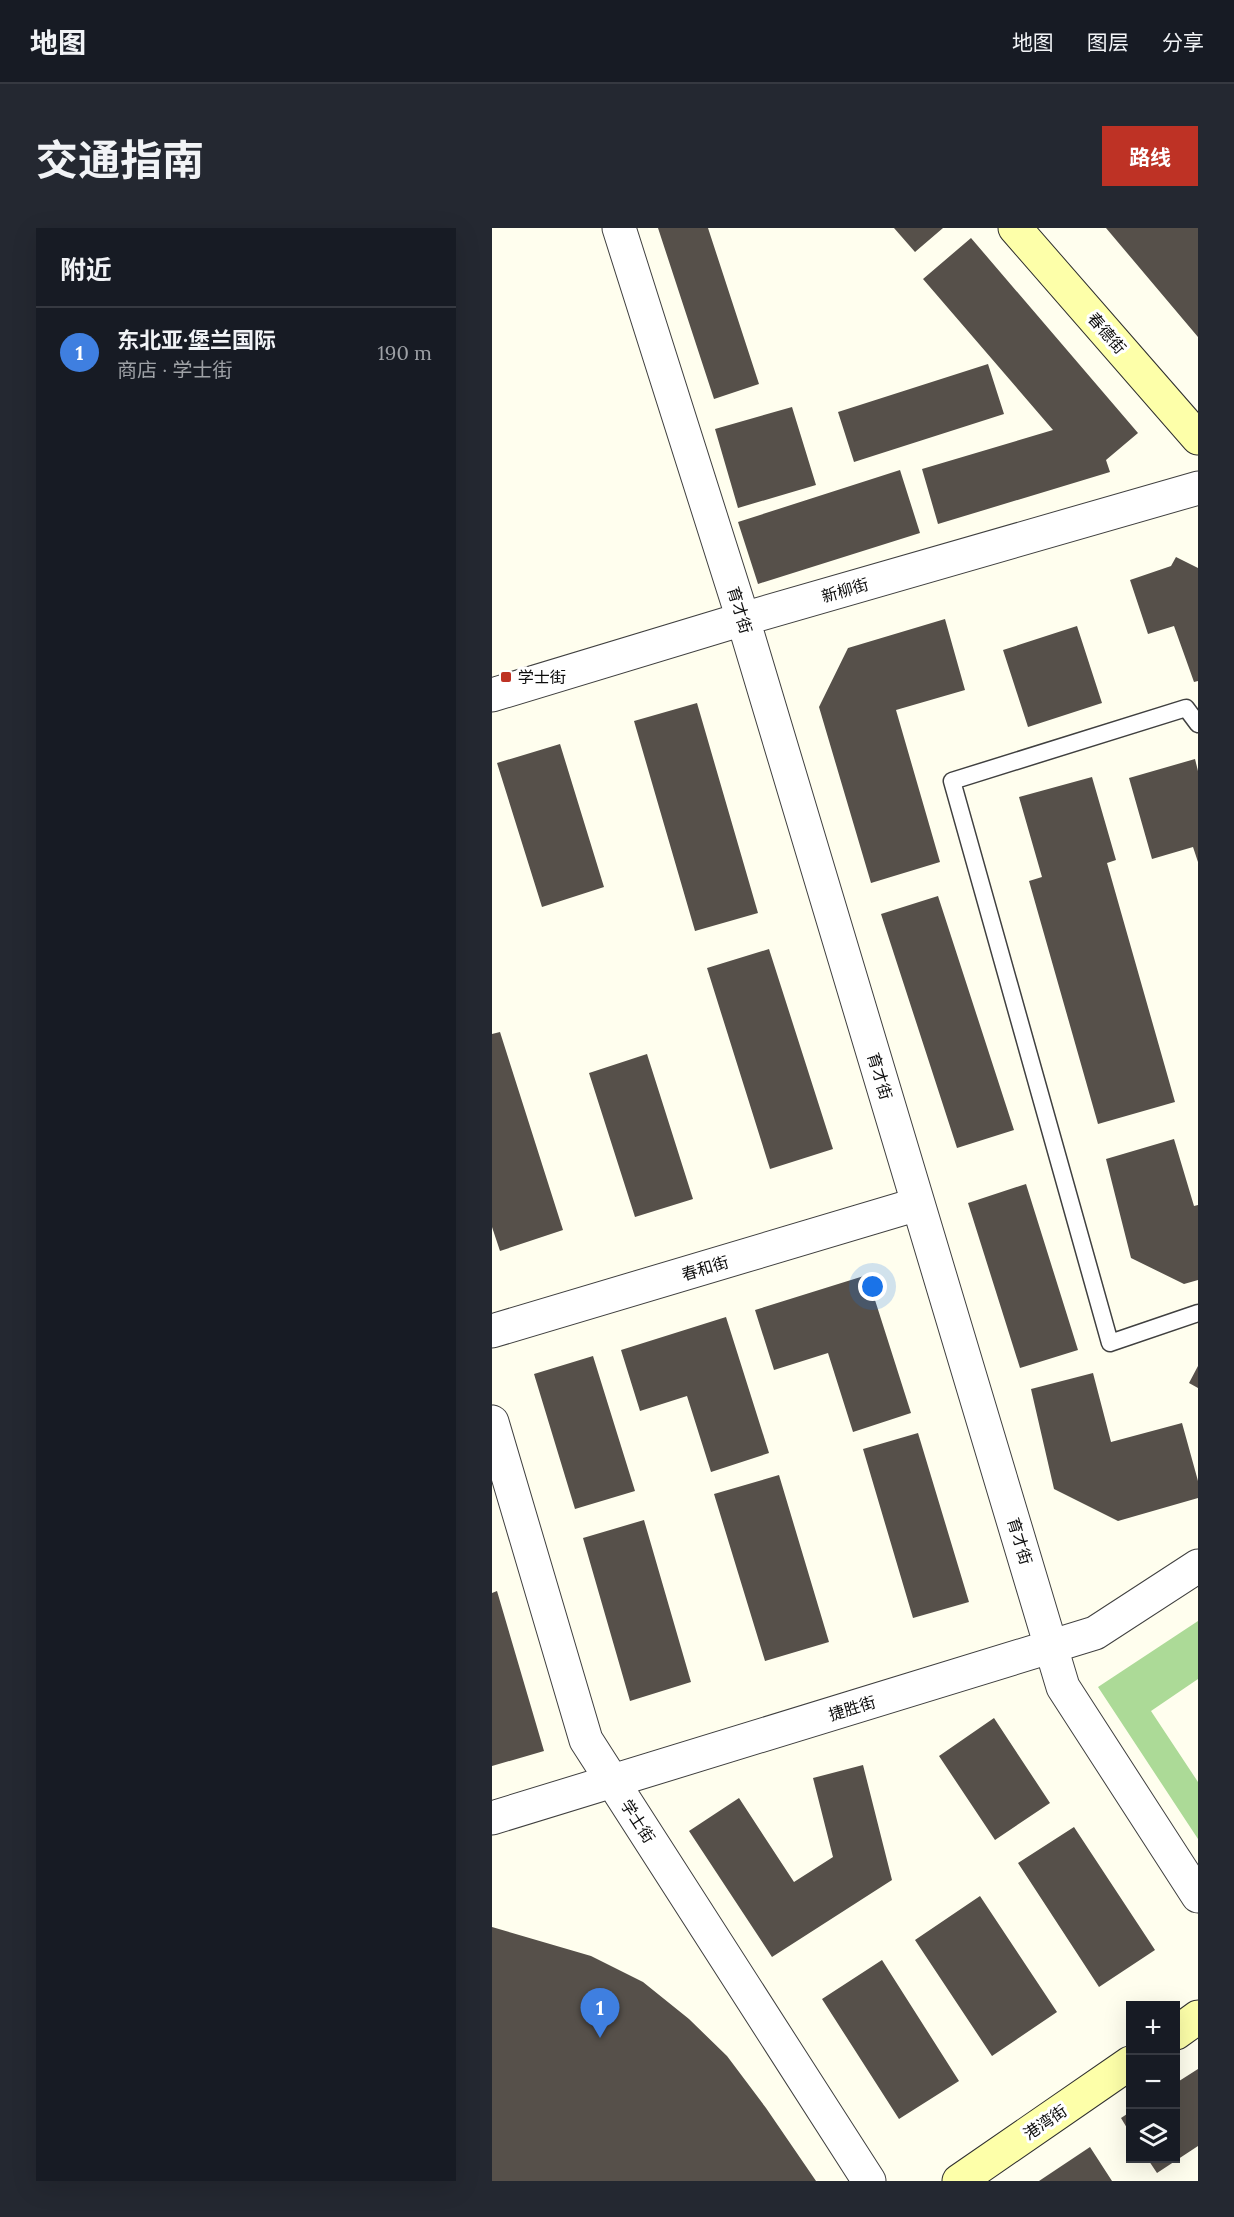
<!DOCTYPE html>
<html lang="zh">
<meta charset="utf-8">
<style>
body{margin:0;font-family:Lora,"Noto Sans SC",serif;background:#242831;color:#f1f3f6}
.controls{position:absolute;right:18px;bottom:18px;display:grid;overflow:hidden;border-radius:0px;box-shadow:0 6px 24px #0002}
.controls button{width:54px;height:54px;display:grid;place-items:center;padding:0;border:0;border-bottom:2px solid #363941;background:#171b24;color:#f1f3f6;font:30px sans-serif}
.you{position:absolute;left:381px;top:1059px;width:21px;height:21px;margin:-15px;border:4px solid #fff;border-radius:50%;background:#1a73e8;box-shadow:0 0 0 9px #1a73e833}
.badge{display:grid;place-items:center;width:39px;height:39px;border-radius:50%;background:#be3225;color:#fff;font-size:20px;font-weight:700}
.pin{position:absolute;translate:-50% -50px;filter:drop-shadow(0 2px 3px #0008)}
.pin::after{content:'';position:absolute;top:32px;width:21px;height:18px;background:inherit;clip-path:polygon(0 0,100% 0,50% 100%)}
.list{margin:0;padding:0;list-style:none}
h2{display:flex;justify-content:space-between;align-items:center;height:78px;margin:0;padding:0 24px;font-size:26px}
h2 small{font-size:20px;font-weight:400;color:#9ea1a6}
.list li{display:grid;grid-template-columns:39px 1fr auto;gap:18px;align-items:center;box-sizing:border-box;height:90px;padding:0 24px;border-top:2px solid #363941}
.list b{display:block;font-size:22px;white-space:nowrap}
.list p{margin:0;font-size:20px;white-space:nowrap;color:#9ea1a6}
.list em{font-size:20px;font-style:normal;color:#9ea1a6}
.icon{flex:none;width:33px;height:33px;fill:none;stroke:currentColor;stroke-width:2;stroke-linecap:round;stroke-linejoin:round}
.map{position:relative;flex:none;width:706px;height:1953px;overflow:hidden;border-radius:0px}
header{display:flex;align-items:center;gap:36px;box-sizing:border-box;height:84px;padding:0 30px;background:#171b24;border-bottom:2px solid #363941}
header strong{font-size:28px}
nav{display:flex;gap:33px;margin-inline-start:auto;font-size:21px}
.intro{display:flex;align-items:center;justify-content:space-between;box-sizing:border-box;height:144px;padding:0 36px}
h1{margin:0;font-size:42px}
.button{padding:15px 27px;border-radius:0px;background:#be3225;color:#fff;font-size:21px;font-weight:700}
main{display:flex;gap:36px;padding:0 36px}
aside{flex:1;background:#171b24;border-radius:0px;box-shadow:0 6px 24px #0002}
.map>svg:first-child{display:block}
.forest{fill:#acda97}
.building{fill:#56504a}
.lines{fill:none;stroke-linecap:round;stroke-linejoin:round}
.lane-casing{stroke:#404040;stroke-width:19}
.street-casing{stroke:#404040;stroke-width:35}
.secondary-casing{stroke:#2f2f2f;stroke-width:35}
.lane{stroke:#fff;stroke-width:16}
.street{stroke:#fff;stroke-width:33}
.secondary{stroke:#fdffa9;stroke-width:33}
.poi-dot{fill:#be3225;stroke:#fff;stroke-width:2}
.labels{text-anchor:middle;stroke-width:6;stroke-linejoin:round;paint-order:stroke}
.street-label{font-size:16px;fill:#0d0d0d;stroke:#fff}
.poi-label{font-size:16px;fill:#0d0d0d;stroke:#fff;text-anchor:start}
</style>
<header>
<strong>地图</strong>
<nav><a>地图</a><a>图层</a><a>分享</a></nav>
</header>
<div class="intro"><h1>交通指南</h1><a class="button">路线</a></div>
<main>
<aside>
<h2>附近<small></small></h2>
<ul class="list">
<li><span class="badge" style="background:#3f7fe0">1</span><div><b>东北亚·堡兰国际</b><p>商店 · 学士街</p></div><em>190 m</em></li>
</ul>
</aside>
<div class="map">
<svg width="706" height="1953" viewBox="0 0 706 1953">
<rect width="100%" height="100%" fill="#fffeee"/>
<!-- forest -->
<path class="forest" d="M706,1393V1451L659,1483L706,1554V1611L606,1459Z"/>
<!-- building -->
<path class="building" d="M166,0H216L267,156L222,171Z
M402,0H451L423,24Z
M614,0H706V109Z
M479,10L646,205L614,232L618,244L446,296L430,241L561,202L431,51Z
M496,136L512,186L362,234L346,184Z
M300,179L324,257L246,280L223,201Z
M408,242L428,305L266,356L246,294Z
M684,329L706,340V453L702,454L682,398L656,406L638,352L679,338Z
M453,391L473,462L404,482L448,634L379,655L327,479L356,420Z
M585,398L610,475L536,499L511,422Z
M205,475L266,685L203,703L142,493Z
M68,516L112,659L50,679L5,535Z
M703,531L706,543V634L701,619L660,631L637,550Z
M600,549L624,632L615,635L683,874L606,896L537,653L550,649L527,569Z
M446,668L522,902L465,920L389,686Z
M277,721L341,921L278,941L215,740Z
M8,804L71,1002L8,1023L0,999V806Z
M155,826L201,971L143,989L97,845Z
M682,911L702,978L706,977V1052L692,1056L639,1030L614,931Z
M534,956L586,1122L528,1140L476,975Z
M375,1047L419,1185L361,1204L336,1125L282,1142L263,1082Z
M234,1089L277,1225L219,1244L195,1168L148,1183L129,1122Z
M101,1128L143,1263L83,1281L42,1146Z
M706,1138V1160L697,1155Z
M601,1145L619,1214L690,1195L706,1253V1270L626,1293L562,1261L539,1161Z
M426,1205L477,1374L421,1390L371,1221Z
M287,1247L337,1414L273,1433L222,1266Z
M152,1292L199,1454L138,1473L91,1310Z
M5,1363L52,1523L0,1538V1365Z
M502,1490L558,1575L503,1612L447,1528Z
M371,1537L400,1652L280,1729L197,1603L247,1570L302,1654L341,1629L321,1550Z
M582,1599L663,1722L607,1759L526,1635Z
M488,1668L565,1784L500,1828L423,1712Z
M0,1699L99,1728L151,1754L197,1791L235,1828L274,1880L324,1953H0Z
M390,1732L467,1853L407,1891L330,1771Z
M706,1841V1918L665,1945L655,1930H684V1855Z
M638,1884V1905L629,1890Z
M598,1919L620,1953H547Z"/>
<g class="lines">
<defs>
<path id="lane" d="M706,496L694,480L460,553L618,1115L706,1085"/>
<path id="street" d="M127,0L251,391L571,1459L706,1668
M0,467L251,391L706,260
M0,1103L426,976
M0,1194L94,1512L377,1953
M0,1590L603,1405L706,1338"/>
<path id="secondary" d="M523,0L706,210
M684,1805L706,1789
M467,1953L638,1835"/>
</defs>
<!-- lane casing -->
<use href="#lane" class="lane-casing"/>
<!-- street casing -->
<use href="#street" class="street-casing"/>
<!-- secondary casing -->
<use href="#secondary" class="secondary-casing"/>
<!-- lane -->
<use href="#lane" class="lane"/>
<!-- street -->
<use href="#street" class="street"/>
<!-- secondary -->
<use href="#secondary" class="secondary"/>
</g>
<!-- markers -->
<rect class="poi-dot" x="8" y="443" width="12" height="12" rx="3"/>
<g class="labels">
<!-- street labels -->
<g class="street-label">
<text transform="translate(615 105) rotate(49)" y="6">春德街</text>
<text transform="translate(353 362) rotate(-16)" y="6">新柳街</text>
<text transform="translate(248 382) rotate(73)" y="6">育才街</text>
<text transform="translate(388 848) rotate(73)" y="6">育才街</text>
<text transform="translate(213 1040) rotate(-17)" y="6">春和街</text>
<text transform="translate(528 1313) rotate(73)" y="6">育才街</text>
<text transform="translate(360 1480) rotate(-17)" y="6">捷胜街</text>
<text transform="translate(146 1593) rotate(57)" y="6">学士街</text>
<text transform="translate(553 1894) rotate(-34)" y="6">港湾街</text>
</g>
<!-- poi labels -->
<g class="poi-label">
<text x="26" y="455">学士街</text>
</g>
</g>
</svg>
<div class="controls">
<button>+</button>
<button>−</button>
<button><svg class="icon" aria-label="layers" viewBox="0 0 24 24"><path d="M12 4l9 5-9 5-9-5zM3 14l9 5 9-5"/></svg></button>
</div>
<div class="you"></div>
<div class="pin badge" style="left:108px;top:1810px;background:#3f7fe0">1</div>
</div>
</main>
